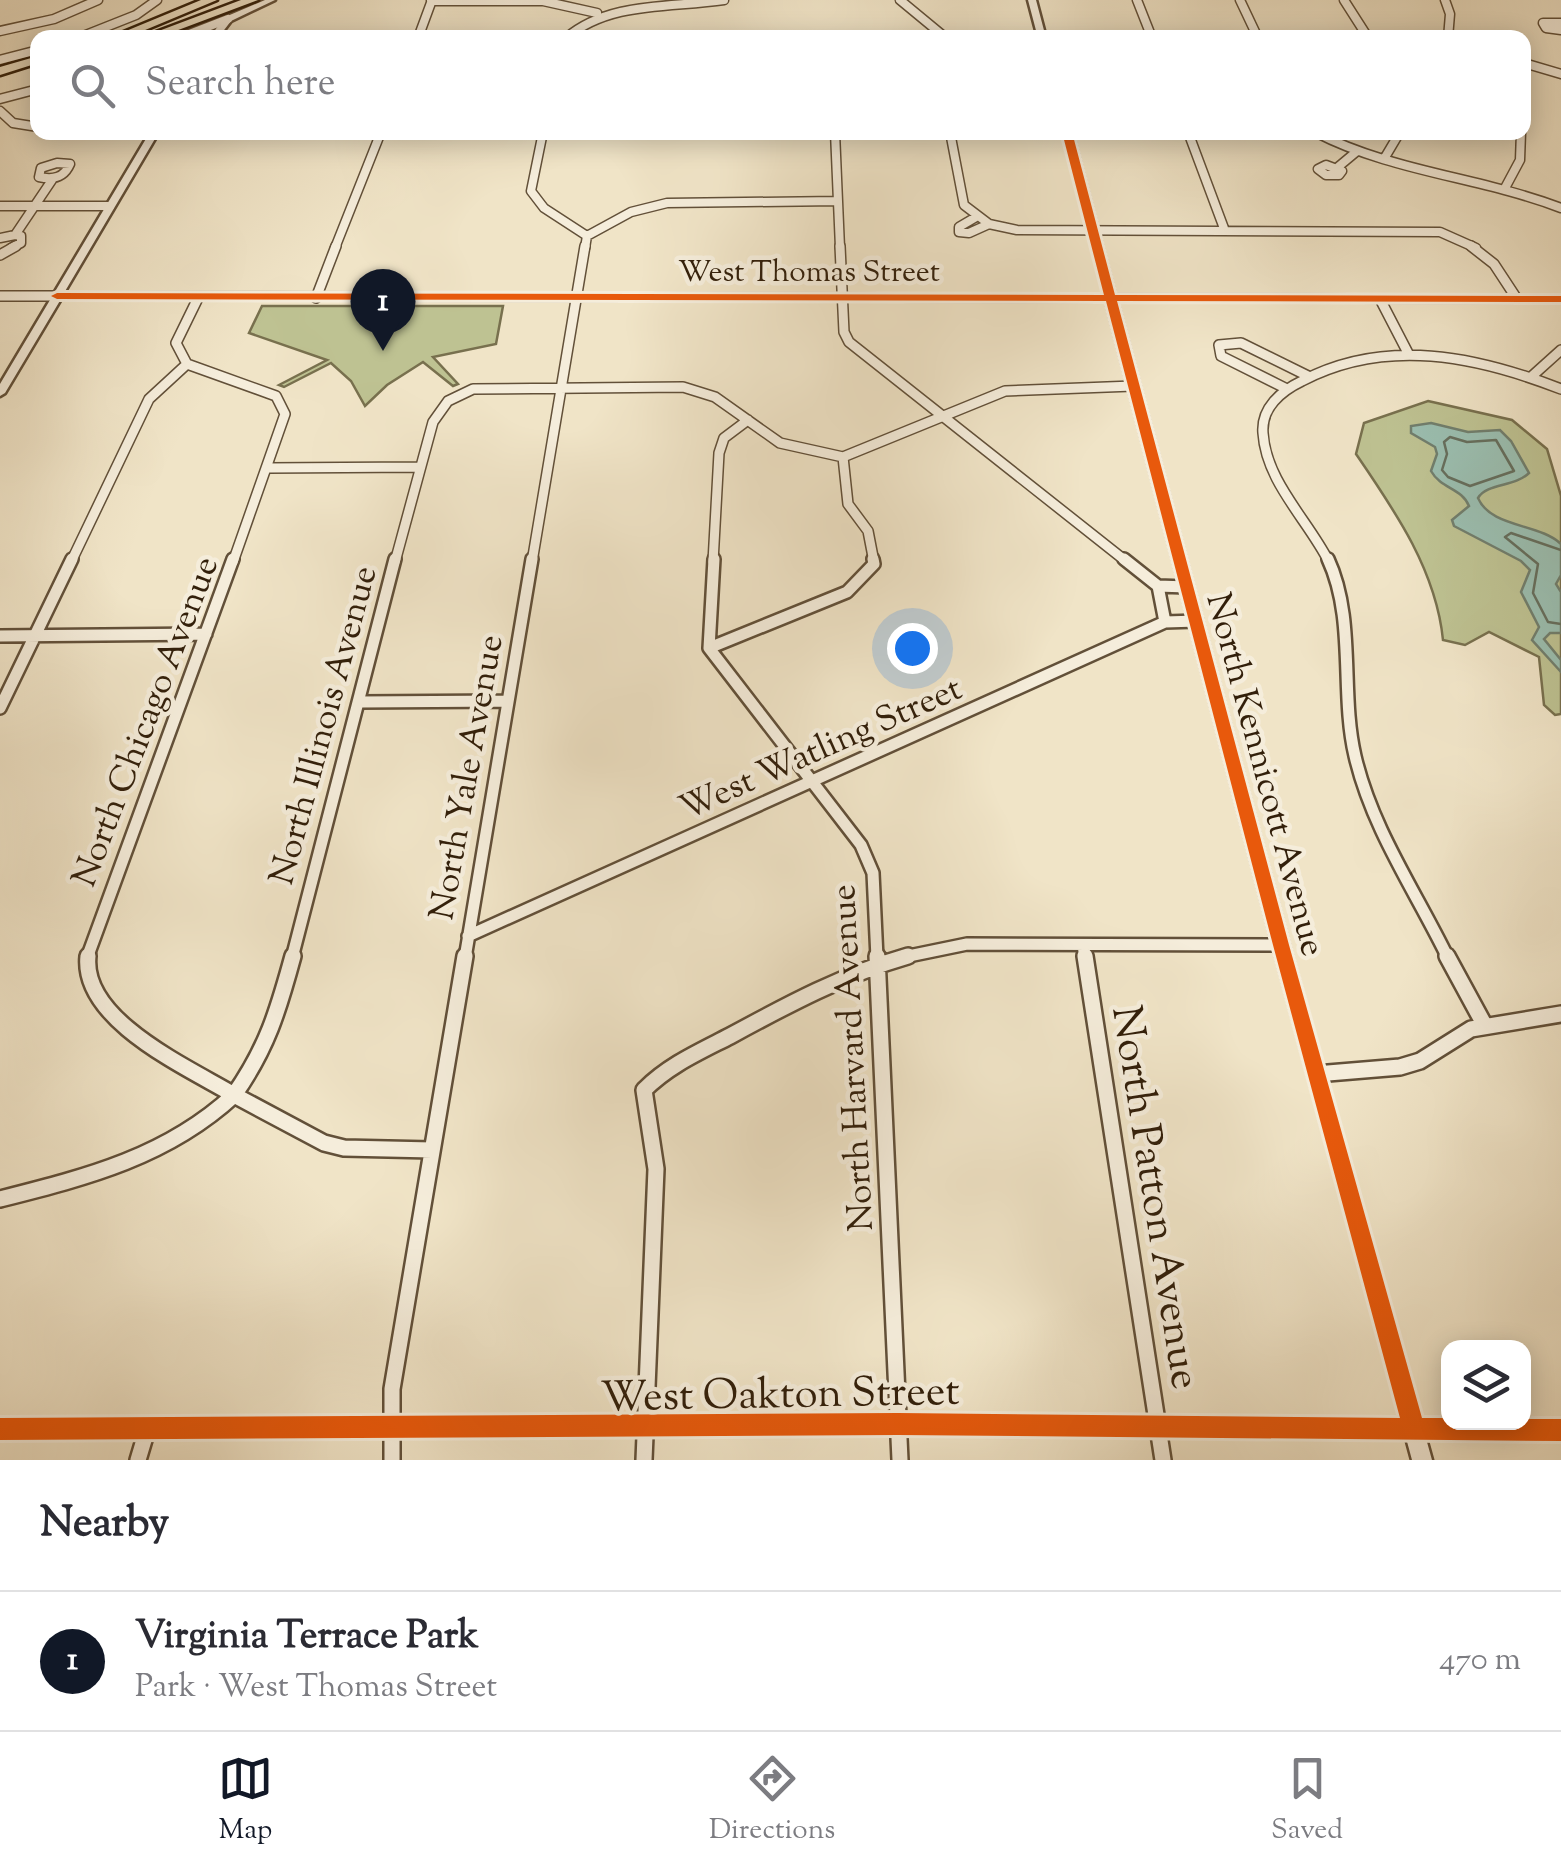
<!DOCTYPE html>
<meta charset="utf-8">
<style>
body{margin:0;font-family:"Sorts Mill Goudy",serif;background:#f7f7f7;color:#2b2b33}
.controls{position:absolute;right:30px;bottom:30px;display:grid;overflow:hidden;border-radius:20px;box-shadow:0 5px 25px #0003}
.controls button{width:90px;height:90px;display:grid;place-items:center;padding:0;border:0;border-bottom:2px solid #e1e1e2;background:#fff;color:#2b2b33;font:50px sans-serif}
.you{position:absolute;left:912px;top:648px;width:35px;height:35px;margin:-25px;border:8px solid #fff;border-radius:50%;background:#1a73e8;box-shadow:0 0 0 15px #1a73e833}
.badge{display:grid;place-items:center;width:65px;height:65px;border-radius:50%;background:#111827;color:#fff;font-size:32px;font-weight:700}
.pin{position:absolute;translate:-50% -82px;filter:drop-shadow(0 2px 5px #0008)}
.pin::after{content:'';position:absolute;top:52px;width:35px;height:30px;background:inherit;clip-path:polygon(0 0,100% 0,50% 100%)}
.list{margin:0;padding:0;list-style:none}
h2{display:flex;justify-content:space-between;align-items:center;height:130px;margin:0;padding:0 40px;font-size:42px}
h2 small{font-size:32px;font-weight:400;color:#7c7c81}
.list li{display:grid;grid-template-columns:65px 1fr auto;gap:30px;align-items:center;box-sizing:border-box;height:140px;padding:0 40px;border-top:2px solid #e1e1e2}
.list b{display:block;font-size:38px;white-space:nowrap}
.list p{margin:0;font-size:32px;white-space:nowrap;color:#7c7c81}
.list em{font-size:32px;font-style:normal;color:#7c7c81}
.icon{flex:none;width:55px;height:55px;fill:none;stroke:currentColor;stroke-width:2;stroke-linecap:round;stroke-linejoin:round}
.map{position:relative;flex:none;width:1561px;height:1460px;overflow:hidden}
.search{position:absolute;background:#fff;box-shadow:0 5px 25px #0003;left:30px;right:30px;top:30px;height:110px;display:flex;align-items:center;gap:25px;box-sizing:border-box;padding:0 35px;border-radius:20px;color:#7c7c81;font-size:38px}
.sheet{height:270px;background:#fff}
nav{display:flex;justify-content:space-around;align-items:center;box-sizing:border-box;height:140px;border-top:2px solid #e1e1e2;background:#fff;font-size:28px;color:#7c7c81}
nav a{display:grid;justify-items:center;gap:5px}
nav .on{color:#111827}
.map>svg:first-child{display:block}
.green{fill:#bec292;stroke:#78704e;stroke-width:2.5}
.water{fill:#9bbfb1;stroke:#717f6e;stroke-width:2.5}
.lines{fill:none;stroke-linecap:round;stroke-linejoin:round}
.shore{stroke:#666f5e;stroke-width:2.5}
.minor-far3-casing{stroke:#625039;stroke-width:11}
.minor-far2-casing{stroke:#625039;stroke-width:12}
.minor-far1-casing{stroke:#625039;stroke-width:16}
.minor-casing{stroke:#625039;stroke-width:20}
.tertiary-casing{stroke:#625039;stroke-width:5}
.motorway-casing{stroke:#321f0a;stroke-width:5}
.minor-far3{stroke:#f5eddb;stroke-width:8}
.minor-far2{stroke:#f5eddb;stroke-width:9}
.minor-far1{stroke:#f5eddb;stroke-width:11}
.minor{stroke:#f5eddb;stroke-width:15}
.tertiary{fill:#f5eddb;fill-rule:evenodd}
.motorway{fill:#f0e4c7;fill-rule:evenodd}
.cycleway-casing{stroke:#f5eddb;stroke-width:6}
.cycleway{fill:#e8590c;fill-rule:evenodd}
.labels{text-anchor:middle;stroke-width:9;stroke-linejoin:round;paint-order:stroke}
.far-street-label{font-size:30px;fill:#321f0a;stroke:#f5eddb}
.street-label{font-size:35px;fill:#321f0a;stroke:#f5eddb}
.near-street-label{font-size:42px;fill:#321f0a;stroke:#f5eddb}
</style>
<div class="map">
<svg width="1561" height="1460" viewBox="0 0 1561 1460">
<rect width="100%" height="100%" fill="#f0e4c7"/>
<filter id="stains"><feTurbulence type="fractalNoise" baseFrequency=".002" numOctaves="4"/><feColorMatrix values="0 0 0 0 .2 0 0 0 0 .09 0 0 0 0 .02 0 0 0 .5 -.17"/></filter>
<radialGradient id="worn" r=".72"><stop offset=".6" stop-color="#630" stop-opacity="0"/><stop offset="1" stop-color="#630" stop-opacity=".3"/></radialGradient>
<!-- green -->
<path class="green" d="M262,306H503L496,344L433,357L458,384L453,386L423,362L387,385L365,406L351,381L331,363L284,387L279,385L327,360L249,333Z
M1428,401L1512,420L1547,449L1561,496V714L1555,715L1544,705L1539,657L1489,632L1465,645L1443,640C1436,570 1395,511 1356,454L1364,423Z"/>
<!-- water -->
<path class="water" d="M1431,423L1468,432L1500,430L1511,441L1529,473C1515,487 1487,483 1478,498C1491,528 1539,523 1561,544V575L1556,584L1561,592V633H1550L1544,639L1561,660V672L1532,640L1539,627L1521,592L1530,570L1521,561L1454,526L1452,520L1469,506C1462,488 1441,489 1431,471L1437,454L1435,447L1411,433V426Z"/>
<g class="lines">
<!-- shore -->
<path class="shore" d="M1450,437L1467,442L1496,440L1514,471L1470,486L1448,477L1442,470L1447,454L1444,442Z
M1561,550L1511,533L1505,537L1538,564L1533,593L1548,622L1561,624"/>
<defs>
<path id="minor-far3" d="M900,0L946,38
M1137,0L1152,38
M1240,0L1258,38
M1344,0L1367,36
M1445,0L1450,14L1448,38
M431,1H543L597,13
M1561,23H1543L1546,28L1561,30
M0,31L54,19L98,0
M78,38L136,15L157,0
M179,38L228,19
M418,38L432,0
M566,38C610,1 670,8 724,0
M1268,38H1405
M0,60L38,50
M1524,63L1561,74
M0,99L38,89
M0,111L13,123L38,127
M543,132L531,191L544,208L587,236
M835,132L840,248
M950,132L964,205L989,224L1017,230L1440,232L1476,248
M1188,132L1225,231
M1315,132C1392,172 1480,177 1561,208
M1384,159L1400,132
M57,163L70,164C64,178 53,180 39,177L41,168Z
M1326,165L1342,171L1339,175H1326L1318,169Z
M1338,167L1356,152
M1505,188L1520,160L1521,132
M0,206H110
M976,217L959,227V232L969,233L989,224
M587,236L631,212L667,203L838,201
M0,238L15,235L52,180
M11,248L21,243V236L15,235
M335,248L381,132
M585,248L587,236"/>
<path id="minor-far2" d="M840,246L844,332L849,342L1127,562
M1471,246L1494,264L1517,299
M0,255L16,246
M0,296H57
M316,298L336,246
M1380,299L1408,353
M187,364L276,396L285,414L233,562
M187,364L176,343L198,298
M1531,377L1561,350
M1287,389L1221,356L1219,345L1241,343L1308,376
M843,457L848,504L868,531L874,562
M269,468L419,467
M71,562L149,399L187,364
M395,562L433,422L448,401L473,389L683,387L715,397L780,443L843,457L1005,391L1133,386
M532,562L585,246
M713,562L719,453L724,438L748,420
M1329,562C1308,520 1266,482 1263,433C1261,408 1281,391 1302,381C1386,337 1476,356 1561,389"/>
<path id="minor-far1" d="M714,559L709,648L861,845L873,873L877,958
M1124,559L1158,586L1187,587
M1328,559C1356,619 1340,693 1355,756C1372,829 1416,892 1448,958
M1158,586L1165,622
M0,636L206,634
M709,648L847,592L874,564L873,559
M360,702L508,701
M0,708L72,559
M468,936L1165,622L1197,621
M1083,945L1085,958
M87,958L233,559
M292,958L395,559
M465,958L532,559
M899,958L967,944L1281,945"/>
<path id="minor" d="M88,956C81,1020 187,1067 234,1095C267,1048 278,1011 293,956
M877,956L900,1460
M1085,956L1163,1460
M1447,956L1485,1026
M1316,1074L1400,1067L1420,1061L1471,1029L1561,1014
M0,1199C87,1177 167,1157 234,1095L324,1143L344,1148L432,1150
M0,1429L898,1424L1561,1430
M138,1460L147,1430
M392,1460V1389L465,956
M644,1460L656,1169L644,1090C669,1065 699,1052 730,1036C787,1005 845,974 908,956"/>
<path id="tertiary" d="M265,0H275L231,21L218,38H209L225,17Z
M1028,0H1036L1046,38H1038Z
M150,132H159L64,293L1105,295L1063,132H1072L1115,295L1561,296V302L1117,301L1289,945L1432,1460H1412L1273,945L1106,301L61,299L5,393L0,396V384Z"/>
<path id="motorway" d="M201,0H217L126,38H109Z
M241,0H258L157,38H140Z
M38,56V63L0,75V67Z"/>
</defs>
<!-- minor-far3 casing -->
<use href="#minor-far3" class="minor-far3-casing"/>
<!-- minor-far2 casing -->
<use href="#minor-far2" class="minor-far2-casing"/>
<!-- minor-far1 casing -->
<use href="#minor-far1" class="minor-far1-casing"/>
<!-- minor casing -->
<use href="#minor" class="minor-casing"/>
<!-- tertiary casing -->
<use href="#tertiary" class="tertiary-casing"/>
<!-- motorway casing -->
<use href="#motorway" class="motorway-casing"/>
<!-- minor-far3 -->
<use href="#minor-far3" class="minor-far3"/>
<!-- minor-far2 -->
<use href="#minor-far2" class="minor-far2"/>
<!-- minor-far1 -->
<use href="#minor-far1" class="minor-far1"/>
<!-- minor -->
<use href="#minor" class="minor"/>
<!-- tertiary -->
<use href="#tertiary" class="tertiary"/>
<!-- motorway -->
<use href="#motorway" class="motorway"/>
<defs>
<path id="cycleway" d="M1268,35H1405L1409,38H1264Z
M1062,132H1072L1115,295L1561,296V302L1117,301L1289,945L1422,1418H1448V1422H1524V1419H1561V1441L898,1435L0,1440V1418L898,1413L1400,1418L1273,945L1106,301L57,299L51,296L57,293L1104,295Z"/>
</defs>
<!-- cycleway casing -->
<use href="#cycleway" class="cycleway-casing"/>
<!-- cycleway -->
<use href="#cycleway" class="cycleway"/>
</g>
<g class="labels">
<!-- far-street labels -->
<g class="far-street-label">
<text x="809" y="281">West Thomas Street</text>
</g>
<!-- street labels -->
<g class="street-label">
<text transform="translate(144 721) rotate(-69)" y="12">North Chicago Avenue</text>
<text transform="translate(322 725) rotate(-75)" y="12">North Illinois Avenue</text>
<text transform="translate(820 747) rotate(-24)" y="12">West Watling Street</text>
<text transform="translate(1267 774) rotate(75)" y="12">North Kennicott Avenue</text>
<text transform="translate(465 777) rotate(-80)" y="12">North Yale Avenue</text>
<text transform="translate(851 1058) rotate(-93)" y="12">North Harvard Avenue</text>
</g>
<!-- near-street labels -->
<g class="near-street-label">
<text transform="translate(1158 1197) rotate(81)" y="15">North Patton Avenue</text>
<text transform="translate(780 1392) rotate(-1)" y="15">West Oakton Street</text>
</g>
</g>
<rect width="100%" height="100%" filter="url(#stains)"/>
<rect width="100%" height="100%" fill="url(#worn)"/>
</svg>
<div class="controls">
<button><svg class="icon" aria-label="layers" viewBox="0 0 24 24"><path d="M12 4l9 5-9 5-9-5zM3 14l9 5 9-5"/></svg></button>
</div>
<div class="you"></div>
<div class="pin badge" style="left:383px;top:351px">1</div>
<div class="search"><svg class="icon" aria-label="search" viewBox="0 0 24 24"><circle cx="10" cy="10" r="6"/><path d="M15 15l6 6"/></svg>Search here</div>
</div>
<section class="sheet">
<h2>Nearby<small></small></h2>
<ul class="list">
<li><span class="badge">1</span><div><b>Virginia Terrace Park</b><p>Park · West Thomas Street</p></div><em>470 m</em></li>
</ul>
</section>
<nav>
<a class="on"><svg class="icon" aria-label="map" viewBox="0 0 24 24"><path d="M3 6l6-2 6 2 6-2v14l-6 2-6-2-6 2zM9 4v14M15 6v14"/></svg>Map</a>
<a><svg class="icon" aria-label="directions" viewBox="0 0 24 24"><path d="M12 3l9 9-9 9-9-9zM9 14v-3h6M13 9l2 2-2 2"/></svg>Directions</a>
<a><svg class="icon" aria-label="saved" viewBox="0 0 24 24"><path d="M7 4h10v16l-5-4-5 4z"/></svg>Saved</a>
</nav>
